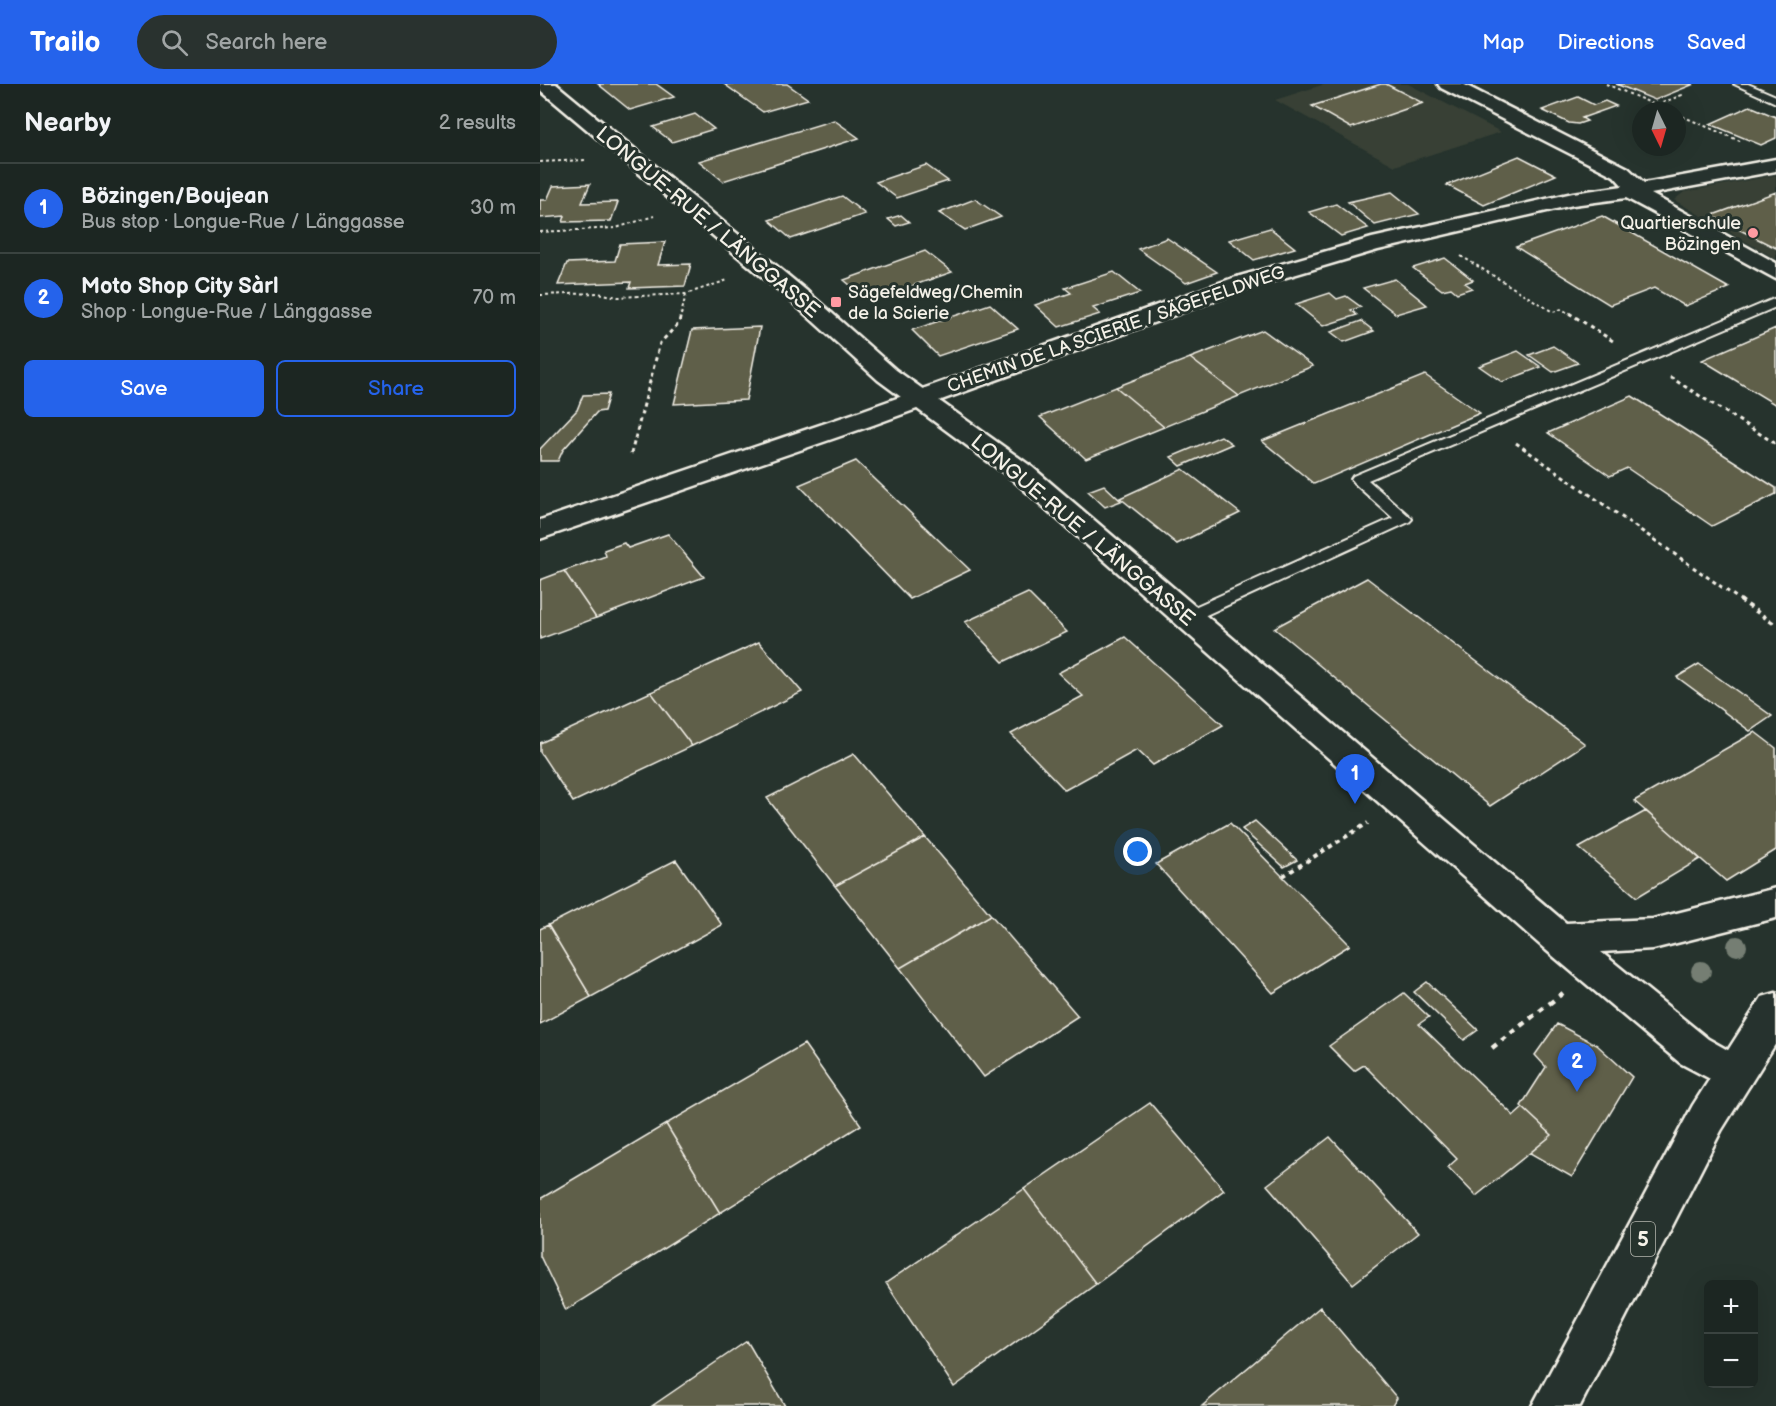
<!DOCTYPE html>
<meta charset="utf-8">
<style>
body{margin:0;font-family:"Balsamiq Sans",sans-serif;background:#29322f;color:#f1f3f6}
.controls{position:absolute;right:18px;bottom:18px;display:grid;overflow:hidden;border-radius:9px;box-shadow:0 6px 24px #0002}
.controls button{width:54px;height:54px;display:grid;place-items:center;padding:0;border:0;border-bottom:2px solid #3a4340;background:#1c2622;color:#f1f3f6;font:30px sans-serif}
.compass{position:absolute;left:1092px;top:18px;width:54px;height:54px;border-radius:50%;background:#1c2622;box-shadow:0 6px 24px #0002;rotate:175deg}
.you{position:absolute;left:598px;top:768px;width:21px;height:21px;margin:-15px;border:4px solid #fff;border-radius:50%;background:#1a73e8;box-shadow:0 0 0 9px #1a73e833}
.badge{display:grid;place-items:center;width:39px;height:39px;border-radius:50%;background:#2563eb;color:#fff;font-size:20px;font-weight:700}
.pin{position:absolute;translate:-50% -50px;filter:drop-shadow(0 2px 3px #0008)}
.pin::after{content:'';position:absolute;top:32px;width:21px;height:18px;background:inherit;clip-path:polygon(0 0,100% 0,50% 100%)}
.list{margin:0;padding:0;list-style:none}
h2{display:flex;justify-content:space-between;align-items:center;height:78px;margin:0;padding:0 24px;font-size:26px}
h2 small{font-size:20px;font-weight:400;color:#a0a5a5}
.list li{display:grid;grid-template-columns:39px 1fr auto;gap:18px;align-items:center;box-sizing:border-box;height:90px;padding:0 24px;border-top:2px solid #3a4340}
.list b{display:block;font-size:22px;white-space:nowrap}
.list p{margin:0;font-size:20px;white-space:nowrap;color:#a0a5a5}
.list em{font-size:20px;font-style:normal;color:#a0a5a5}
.actions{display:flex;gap:12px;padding:18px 24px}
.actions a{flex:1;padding:14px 0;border:2px solid #2563eb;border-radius:9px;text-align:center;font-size:21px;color:#2563eb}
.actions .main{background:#2563eb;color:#fff}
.icon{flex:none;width:33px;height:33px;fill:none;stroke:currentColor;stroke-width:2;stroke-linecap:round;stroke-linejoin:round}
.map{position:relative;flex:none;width:1236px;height:1322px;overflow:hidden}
header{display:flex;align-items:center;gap:36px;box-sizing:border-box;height:84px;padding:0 30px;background:#2563eb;color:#fff}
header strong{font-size:28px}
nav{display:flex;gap:33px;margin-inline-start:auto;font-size:21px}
.search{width:420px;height:54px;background:#29322f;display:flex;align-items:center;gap:15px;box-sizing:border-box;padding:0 21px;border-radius:33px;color:#a0a5a5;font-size:22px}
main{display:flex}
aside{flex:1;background:#1c2622}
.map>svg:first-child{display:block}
.built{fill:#374035}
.building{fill:#5f5e49;stroke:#f4f1e8;stroke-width:1.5}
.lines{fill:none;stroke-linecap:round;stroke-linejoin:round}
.service-casing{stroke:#f4f1e8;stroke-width:4}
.minor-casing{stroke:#f4f1e8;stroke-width:5}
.tertiary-casing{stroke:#f4f1e8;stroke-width:5}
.primary-casing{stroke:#f4f1e8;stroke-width:5}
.path-far3{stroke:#f4f1e8;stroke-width:2;stroke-dasharray:3 3;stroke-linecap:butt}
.path-far2{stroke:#f4f1e8;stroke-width:3;stroke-dasharray:4 4;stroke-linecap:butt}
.path-far1{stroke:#f4f1e8;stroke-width:4;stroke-dasharray:4.5 4.5;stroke-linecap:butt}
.path{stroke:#f4f1e8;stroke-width:4.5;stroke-dasharray:6 6;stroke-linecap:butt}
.service{fill:#26332d;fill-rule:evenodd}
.minor{fill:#26332d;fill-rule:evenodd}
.tertiary{fill:#26332d;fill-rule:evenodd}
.primary{fill:#26332d;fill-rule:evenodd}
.tree{fill:#747e73}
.poi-dot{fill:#ff9aa2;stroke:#26332d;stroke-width:2}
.labels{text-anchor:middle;stroke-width:6;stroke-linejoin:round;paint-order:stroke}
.far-poi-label{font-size:18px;fill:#f4f1e8;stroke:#26332d;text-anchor:end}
.far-street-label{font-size:18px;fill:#f4f1e8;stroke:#26332d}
.shield{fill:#26332d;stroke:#b6b8b0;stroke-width:1.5}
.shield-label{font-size:20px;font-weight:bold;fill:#f4f1e8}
.street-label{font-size:21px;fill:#f4f1e8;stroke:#26332d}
</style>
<header>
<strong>Trailo</strong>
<div class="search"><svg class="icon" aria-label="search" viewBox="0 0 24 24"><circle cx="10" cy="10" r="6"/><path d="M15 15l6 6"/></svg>Search here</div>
<nav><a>Map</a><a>Directions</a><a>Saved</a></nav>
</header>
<main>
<aside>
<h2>Nearby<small>2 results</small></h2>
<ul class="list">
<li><span class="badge">1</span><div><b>Bözingen/Boujean</b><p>Bus stop · Longue-Rue / Länggasse</p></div><em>30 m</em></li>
<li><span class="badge">2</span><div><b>Moto Shop City Sàrl</b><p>Shop · Longue-Rue / Länggasse</p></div><em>70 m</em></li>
</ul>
<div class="actions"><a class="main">Save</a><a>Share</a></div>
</aside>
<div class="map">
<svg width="1236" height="1322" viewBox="0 0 1236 1322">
<rect width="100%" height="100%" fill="#26332d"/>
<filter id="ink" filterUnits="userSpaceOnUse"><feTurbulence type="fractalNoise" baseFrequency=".0167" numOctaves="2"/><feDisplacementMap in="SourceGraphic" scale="12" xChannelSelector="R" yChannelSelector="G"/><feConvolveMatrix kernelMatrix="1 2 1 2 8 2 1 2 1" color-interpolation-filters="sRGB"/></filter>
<g filter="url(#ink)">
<!-- built -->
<path class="built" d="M785,0H868L961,48L855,82L735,16Z
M1236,91V175L1134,116L1144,108Z"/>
<!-- building -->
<path class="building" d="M58,0H116L134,13L90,26Z
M184,0H247L268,15L223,28Z
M841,0H846L883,19L811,44L772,22Z
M1076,0H1154L1115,16Z
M1038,13L1054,21L1065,17L1076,22L1042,34L1047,37L1038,40L1029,39L1002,26Z
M1210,22L1236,33V54L1221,61L1170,40Z
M155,30L174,45L132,58L113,43Z
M294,36L319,54L183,97L159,77Z
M979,72L1016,91L944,121L907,101Z
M386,81L408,97L357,114L336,98Z
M50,100L42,119L78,118L71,137L23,138L25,132L0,134V116H7L13,102Z
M852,108L879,130L835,141L808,118Z
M1236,108V164L1172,132L1173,131Z
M302,112L325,130L251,155L229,136Z
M435,115L461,133L425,146L399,129Z
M796,120L828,144L801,152L769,128Z
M361,131L369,138L356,142L348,135Z
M1062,132L1189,204L1145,222L1114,204L1070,221L976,163Z
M730,144L755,164L714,176L689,156Z
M627,154L677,188L646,199L598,165Z
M125,158L118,181L151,180L145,202L89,204L91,198L18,201L27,179L75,177L80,160Z
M385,167L412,188L329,217L304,196Z
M905,174L933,196L925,199L932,204L917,209L911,204L902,206L873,184Z
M574,188L600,209L553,224L560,230L519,243L495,221L531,209L525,204Z
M855,195L887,221L856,230L823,204Z
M790,209L797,215L806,212L821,223L811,226L817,231L783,242L756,220Z
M450,220L478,245L398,272L372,246Z
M821,237L834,247L804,258L791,248Z
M220,243L206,316L134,320L152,246Z
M1236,244V321L1162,276Z
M723,246L773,282L699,312L650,274Z
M1013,262L1038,279L1013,288L989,271Z
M978,267L1001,283L962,298L939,282Z
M650,274L699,312L624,343L576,303Z
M885,291L940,329L774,400L722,357Z
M576,303L624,343L546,375L500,333Z
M69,310L64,327L57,328L23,366L18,377H0V365L37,326L43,311Z
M1092,312L1236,404V410L1172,442L1087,384L1070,392L1008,349Z
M681,352L692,360L641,382L631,373Z
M316,377L430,486L370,515L259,401Z
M643,385L700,429L637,460L580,414Z
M564,401L581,417L565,423L548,407Z
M128,450L164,493L56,534L24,487L66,472L64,466L84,459L88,464Z
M24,487L56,534L0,555V496Z
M827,494L1045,660L950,722L734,544Z
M488,509L527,548L463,578L425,538Z
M585,553L683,641L613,681L597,666L525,706L471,650L543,612L518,589Z
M219,558L262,608L152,662L111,608Z
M1159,580L1232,632L1210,647L1137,593Z
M111,608L152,662L33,718L0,668V659Z
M1215,648L1236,664V766L1186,797L1094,717Z
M314,670L385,753L295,802L227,714Z
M1106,727L1160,775L1097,813L1039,764Z
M715,737L757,776L744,783L702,745Z
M690,739L810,861L733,909L616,780Z
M385,753L451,831L360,884L295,802Z
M136,776L182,841L51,913L8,841Z
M451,831L538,932L444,993L360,884Z
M8,841L51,913L0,940V845Z
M887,898L938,946L924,956L874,908Z
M864,909L889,933L879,940L974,1032L983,1024L1012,1051L936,1112L908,1083L917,1075L824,981L814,987L789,962Z
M1017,940L1057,961L1092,993L1032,1093L990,1069L1012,1051L981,1022L1006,983L995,971Z
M264,960L321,1041L180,1129L126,1040Z
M610,1019L684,1106L556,1200L484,1105Z
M126,1040L180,1129L26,1226L0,1172V1115Z
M790,1053L878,1149L813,1200L727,1101Z
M484,1105L556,1200L414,1303L346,1199Z
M780,1223L857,1314L852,1322H662Z
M207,1257L245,1322H112Z"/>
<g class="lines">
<defs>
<path id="service" d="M1194,0H1208L1236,12V19Z
M1236,214V223L828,396L869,432L872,435L869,438L653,537H641L639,533L641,529L853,434L813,398L811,395L813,392Z"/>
<path id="minor" d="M898,0H923L1088,84L1104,99L1236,75V87L1111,110L1236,179V195L1086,114L1033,121L838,166L709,204L333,341L0,455V436L315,329L693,194L832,154L1033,109L1083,102L1074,92L901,4Z"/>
<path id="tertiary" d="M0,0H16L268,208L356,286L492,383L1026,839L1113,835L1236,804V834L1113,865L1061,868L1168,955L1209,978L1215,990L1209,1002L1195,1008L1140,979L1006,866L472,395L338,296L252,218L0,6Z"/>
<path id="primary" d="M1236,909V959L1181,1047L1040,1322H992L1153,1021L1222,913Z"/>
</defs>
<!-- service casing -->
<use href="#service" class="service-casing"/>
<!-- minor casing -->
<use href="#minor" class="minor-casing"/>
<!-- tertiary casing -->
<use href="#tertiary" class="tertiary-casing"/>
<!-- primary casing -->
<use href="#primary" class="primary-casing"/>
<!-- path-far3 -->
<path class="path-far3" d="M1066,0L1130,27
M1117,21L1142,11L1139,10
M1137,30L1200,57
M0,78L47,76
M0,148L76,144L114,132
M921,172L1013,228L1022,225L1031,231
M0,211L58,209L78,213L146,210L188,196
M141,231L146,210"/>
<!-- path-far2 -->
<path class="path-far2" d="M1029,229L1073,257
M1130,293L1236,360
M976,359L1203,518
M91,370L120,259L139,239L141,229"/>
<!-- path-far1 -->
<path class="path-far1" d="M1200,516L1236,541
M743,792L828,739"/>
<!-- path -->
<path class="path" d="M952,964L1023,909"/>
<!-- service -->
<use href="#service" class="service"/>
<!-- minor -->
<use href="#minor" class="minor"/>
<!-- tertiary -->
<use href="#tertiary" class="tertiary"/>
<!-- primary -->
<use href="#primary" class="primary"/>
</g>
<!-- trees -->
<g class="tree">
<circle cx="1197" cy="862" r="10"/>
<circle cx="1161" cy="887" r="10"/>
</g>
</g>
<!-- markers -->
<g class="poi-dot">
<circle cx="1213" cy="149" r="6"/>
<rect x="290" y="212" width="12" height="12" rx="3"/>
</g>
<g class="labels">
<!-- far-poi labels -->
<g class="far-poi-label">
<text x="1201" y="145">Quartierschule<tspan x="1201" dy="21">Bözingen</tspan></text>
<text x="308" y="214" text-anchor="start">Sägefeldweg/Chemin<tspan x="308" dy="21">de la Scierie</tspan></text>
</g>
<!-- far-street labels -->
<g class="far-street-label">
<text transform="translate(576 245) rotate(-19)" y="6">CHEMIN DE LA SCIERIE / SÄGEFELDWEG</text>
</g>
<!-- shield labels -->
<rect class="shield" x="1091" y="1138" width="24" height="34" rx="4.5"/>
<g class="shield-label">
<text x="1103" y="1162">5</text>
</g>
<!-- street labels -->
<g class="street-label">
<text transform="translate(168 138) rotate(40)" y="7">LONGUE-RUE / LÄNGGASSE</text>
<text transform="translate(543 446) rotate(40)" y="7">LONGUE-RUE / LÄNGGASSE</text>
</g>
</g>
</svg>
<div class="controls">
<button>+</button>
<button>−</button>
</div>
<svg class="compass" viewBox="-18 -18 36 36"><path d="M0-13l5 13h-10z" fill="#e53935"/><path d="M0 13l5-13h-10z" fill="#a0a5a5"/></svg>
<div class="you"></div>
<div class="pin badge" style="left:815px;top:720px">1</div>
<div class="pin badge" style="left:1037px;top:1008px">2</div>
</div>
</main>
